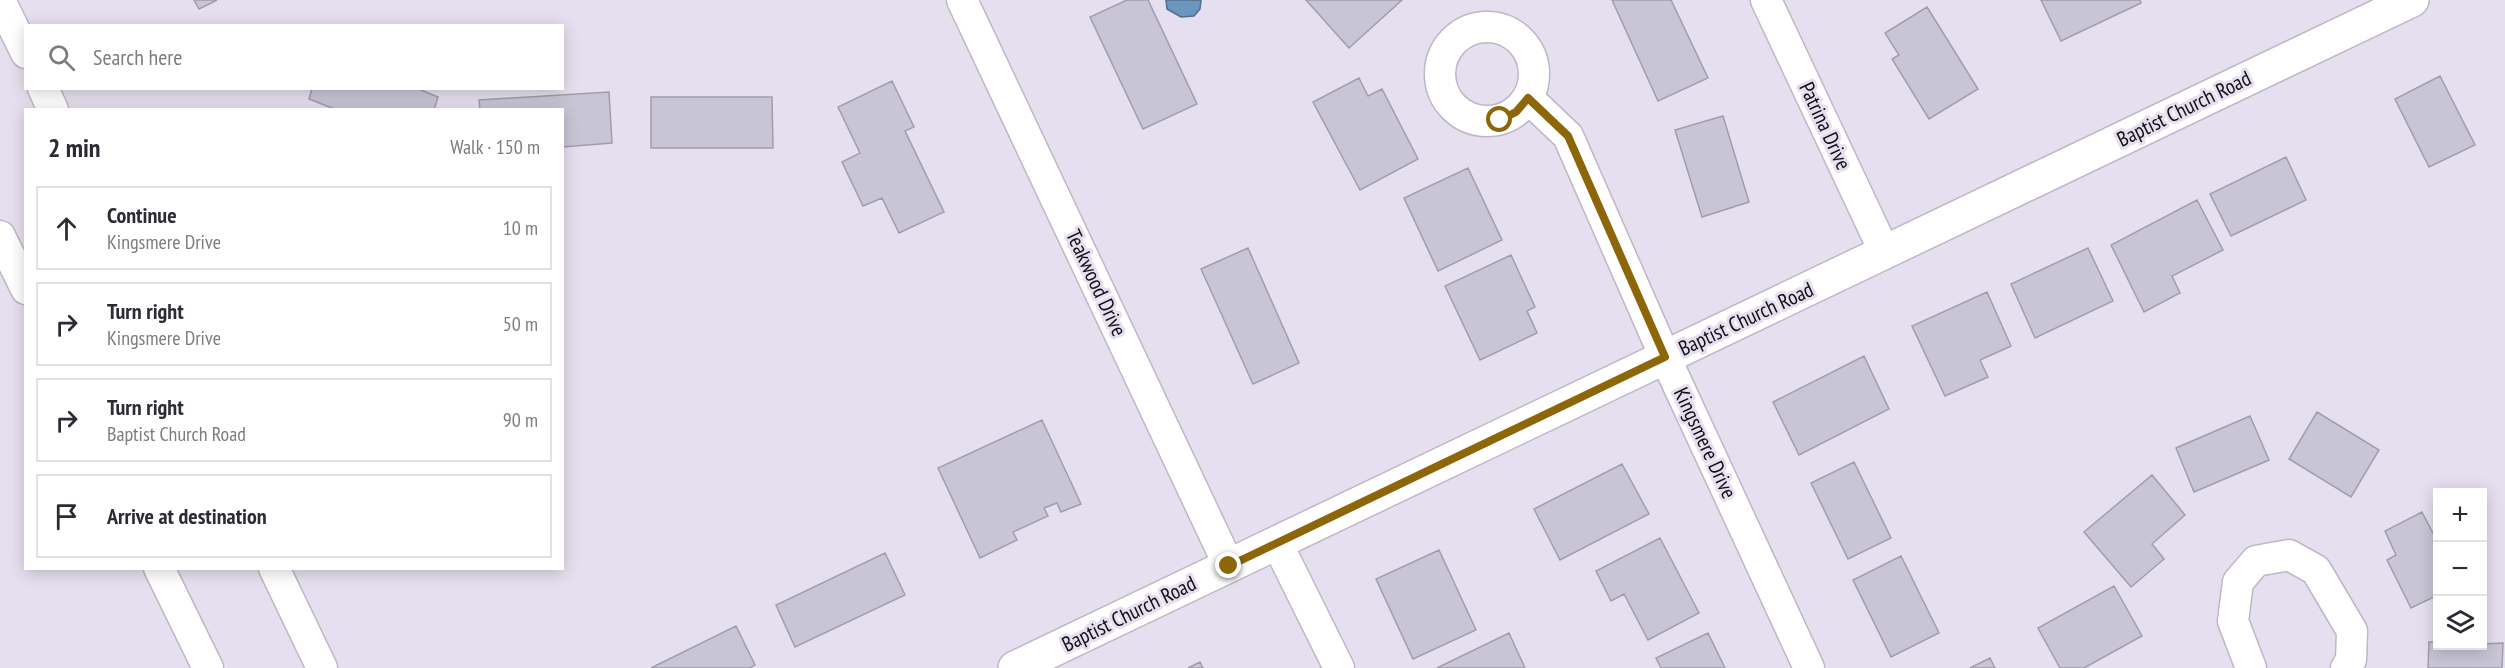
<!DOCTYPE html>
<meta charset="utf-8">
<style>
body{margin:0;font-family:"PT Sans Narrow",sans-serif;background:#f7f7f7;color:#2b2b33}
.controls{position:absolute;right:18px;bottom:18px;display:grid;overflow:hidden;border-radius:0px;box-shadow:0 3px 15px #0003}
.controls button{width:54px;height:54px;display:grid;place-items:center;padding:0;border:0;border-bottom:2px solid #e1e1e2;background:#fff;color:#2b2b33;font:30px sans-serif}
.stop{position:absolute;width:18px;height:18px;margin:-14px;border:4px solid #8d6609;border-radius:50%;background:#fff}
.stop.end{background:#8d6609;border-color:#fff;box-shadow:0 2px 6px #0008}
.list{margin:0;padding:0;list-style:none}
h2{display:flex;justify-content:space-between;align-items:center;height:78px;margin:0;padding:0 24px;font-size:26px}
h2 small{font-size:20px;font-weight:400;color:#7c7c81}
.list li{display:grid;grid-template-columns:39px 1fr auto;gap:18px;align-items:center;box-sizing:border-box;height:84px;margin:0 12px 12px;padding:0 12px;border:2px solid #e1e1e2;border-radius:0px}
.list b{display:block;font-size:22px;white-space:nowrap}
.list p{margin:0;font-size:20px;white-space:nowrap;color:#7c7c81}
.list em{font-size:20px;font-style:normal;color:#7c7c81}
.icon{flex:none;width:33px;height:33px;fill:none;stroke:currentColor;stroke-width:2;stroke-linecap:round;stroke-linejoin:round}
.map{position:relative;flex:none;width:2505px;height:668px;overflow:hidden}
.search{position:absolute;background:#fff;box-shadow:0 3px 15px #0003;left:24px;top:24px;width:540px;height:66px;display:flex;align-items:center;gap:15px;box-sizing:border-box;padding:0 21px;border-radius:0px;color:#7c7c81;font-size:22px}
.panel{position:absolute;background:#fff;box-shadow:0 3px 15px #0003;left:24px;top:108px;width:540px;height:462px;border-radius:0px}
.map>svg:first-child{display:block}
.water{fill:#6b96bf;stroke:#506d8b;stroke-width:1.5}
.building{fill:#c8c6d6;stroke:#a09dad;stroke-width:1.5}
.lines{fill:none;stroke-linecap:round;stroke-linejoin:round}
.street-casing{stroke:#bdb7c6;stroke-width:33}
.secondary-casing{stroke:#bdb7c6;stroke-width:36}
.street{stroke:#fff;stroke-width:30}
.secondary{stroke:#fff;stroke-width:33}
.route{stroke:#8d6609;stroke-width:8}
.labels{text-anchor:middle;stroke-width:6;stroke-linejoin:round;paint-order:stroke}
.street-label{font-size:21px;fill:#100e13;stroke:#e6dfef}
</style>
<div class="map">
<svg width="2505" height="668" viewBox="0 0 2505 668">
<rect width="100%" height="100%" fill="#e6dfef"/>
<!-- water -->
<path class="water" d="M1166,0H1201L1200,9L1194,16L1181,17L1167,9Z"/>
<!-- building -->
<path class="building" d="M194,0H217L199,9Z
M1127,0H1148L1197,104L1143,129L1090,17Z
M1306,0H1402L1349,48Z
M1612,0H1671L1708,78L1658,101Z
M2041,0H2140L2141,3L2061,41Z
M1927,7L1978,89L1929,119L1892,59L1899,55L1885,33Z
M2440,76L2475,145L2429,167L2395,99Z
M1359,78L1368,96L1382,89L1418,159L1360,190L1313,102Z
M892,81L914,127L905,131L944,212L899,233L882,198L863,206L842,162L860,153L838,107Z
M312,88H416L438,97L434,110H337L309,99Z
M609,92L612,143L562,147V110H480L479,100Z
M651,97H772L773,148H651Z
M1723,116L1749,202L1702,217L1675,130Z
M2286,157L2306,200L2231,236L2210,194Z
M1468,168L1502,240L1438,271L1404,198Z
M2197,200L2223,250L2172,276L2180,293L2144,312L2111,245Z
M1248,248L1299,363L1253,384L1201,269Z
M2088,248L2113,301L2035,338L2011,284Z
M1511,255L1535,307L1527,311L1537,333L1480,360L1445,286Z
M1987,292L2011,346L1980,360L1988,377L1945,396L1912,326Z
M1864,356L1889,409L1799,455L1773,402Z
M2317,412L2379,450L2351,497L2289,459Z
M2250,416L2269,460L2194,492L2176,448Z
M1042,420L1081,504L1061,512L1057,503L1044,508L1048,516L1013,532L1017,540L980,558L938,468Z
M1854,462L1891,538L1848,559L1811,483Z
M1622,464L1649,514L1560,560L1534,509Z
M2152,475L2185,515L2152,544L2164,559L2131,587L2084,532Z
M2422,512L2438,543V595L2411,608L2387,560L2396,555L2385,531Z
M1660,538L1699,613L1648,640L1624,594L1611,601L1596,571Z
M1439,550L1476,630L1413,659L1376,579Z
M885,553L905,595L795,647L776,605Z
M1901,556L1939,633L1891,657L1853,580Z
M2114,586L2142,636L2084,668H2060L2038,628Z
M736,626L755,665L750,668H651Z
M1509,633L1525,668H1437Z
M1708,633L1725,668H1661L1656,658Z
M2429,642H2438V646L2503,643L2502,668H2428Z
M1990,658L1995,668H1970Z
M1200,662L1203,668H1188Z"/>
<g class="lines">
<defs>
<path id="street" d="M0,0L26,53
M962,0L1229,566
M1766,0L1885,253
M1440 74a47 47 0 1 1 94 0a47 47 0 1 1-94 0Z
M43,88L53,110
M1528,98L1568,136L1665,357L1809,668
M0,236L26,289
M1277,543L1339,668
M159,568L208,668
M274,568L322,668
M2251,668L2233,621L2238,582L2256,561L2289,555L2316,570L2352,631L2351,660L2346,668"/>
<path id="secondary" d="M1015,668L2412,0"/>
</defs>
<!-- street casing -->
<use href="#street" class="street-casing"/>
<!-- secondary casing -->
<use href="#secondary" class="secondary-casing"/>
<!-- street -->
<use href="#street" class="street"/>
<!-- secondary -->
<use href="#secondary" class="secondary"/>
</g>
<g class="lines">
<!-- route -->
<path class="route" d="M1229,566L1665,357L1568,136L1528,98L1516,112L1500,120"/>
</g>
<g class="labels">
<!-- street labels -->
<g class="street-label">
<text transform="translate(2184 109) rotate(-26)" y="7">Baptist Church Road</text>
<text transform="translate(1825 126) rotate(65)" y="7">Patrina Drive</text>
<text transform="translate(1096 283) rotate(65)" y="7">Teakwood Drive</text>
<text transform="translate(1746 319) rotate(-25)" y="7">Baptist Church Road</text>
<text transform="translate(1705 443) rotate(65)" y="7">Kingsmere Drive</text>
<text transform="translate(1129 614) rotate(-26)" y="7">Baptist Church Road</text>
</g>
</g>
</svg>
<div class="controls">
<button>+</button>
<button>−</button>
<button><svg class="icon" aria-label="layers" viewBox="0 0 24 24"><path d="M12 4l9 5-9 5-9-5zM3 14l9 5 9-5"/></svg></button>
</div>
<div class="stop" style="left:1500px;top:120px"></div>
<div class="stop end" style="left:1229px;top:566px"></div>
<div class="search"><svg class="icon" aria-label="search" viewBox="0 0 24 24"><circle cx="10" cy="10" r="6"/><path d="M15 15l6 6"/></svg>Search here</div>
<section class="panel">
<h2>2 min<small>Walk · 150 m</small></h2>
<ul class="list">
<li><svg class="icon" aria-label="ahead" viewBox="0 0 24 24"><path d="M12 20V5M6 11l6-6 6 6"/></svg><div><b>Continue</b><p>Kingsmere Drive</p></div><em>10 m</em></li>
<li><svg class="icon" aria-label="right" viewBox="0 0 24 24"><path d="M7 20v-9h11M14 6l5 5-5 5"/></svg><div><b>Turn right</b><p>Kingsmere Drive</p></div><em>50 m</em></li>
<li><svg class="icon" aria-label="right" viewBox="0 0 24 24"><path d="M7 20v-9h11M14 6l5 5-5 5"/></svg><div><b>Turn right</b><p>Baptist Church Road</p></div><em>90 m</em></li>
<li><svg class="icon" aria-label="arrive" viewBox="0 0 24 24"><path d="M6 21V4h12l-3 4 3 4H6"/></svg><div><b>Arrive at destination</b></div></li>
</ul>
</section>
</div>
